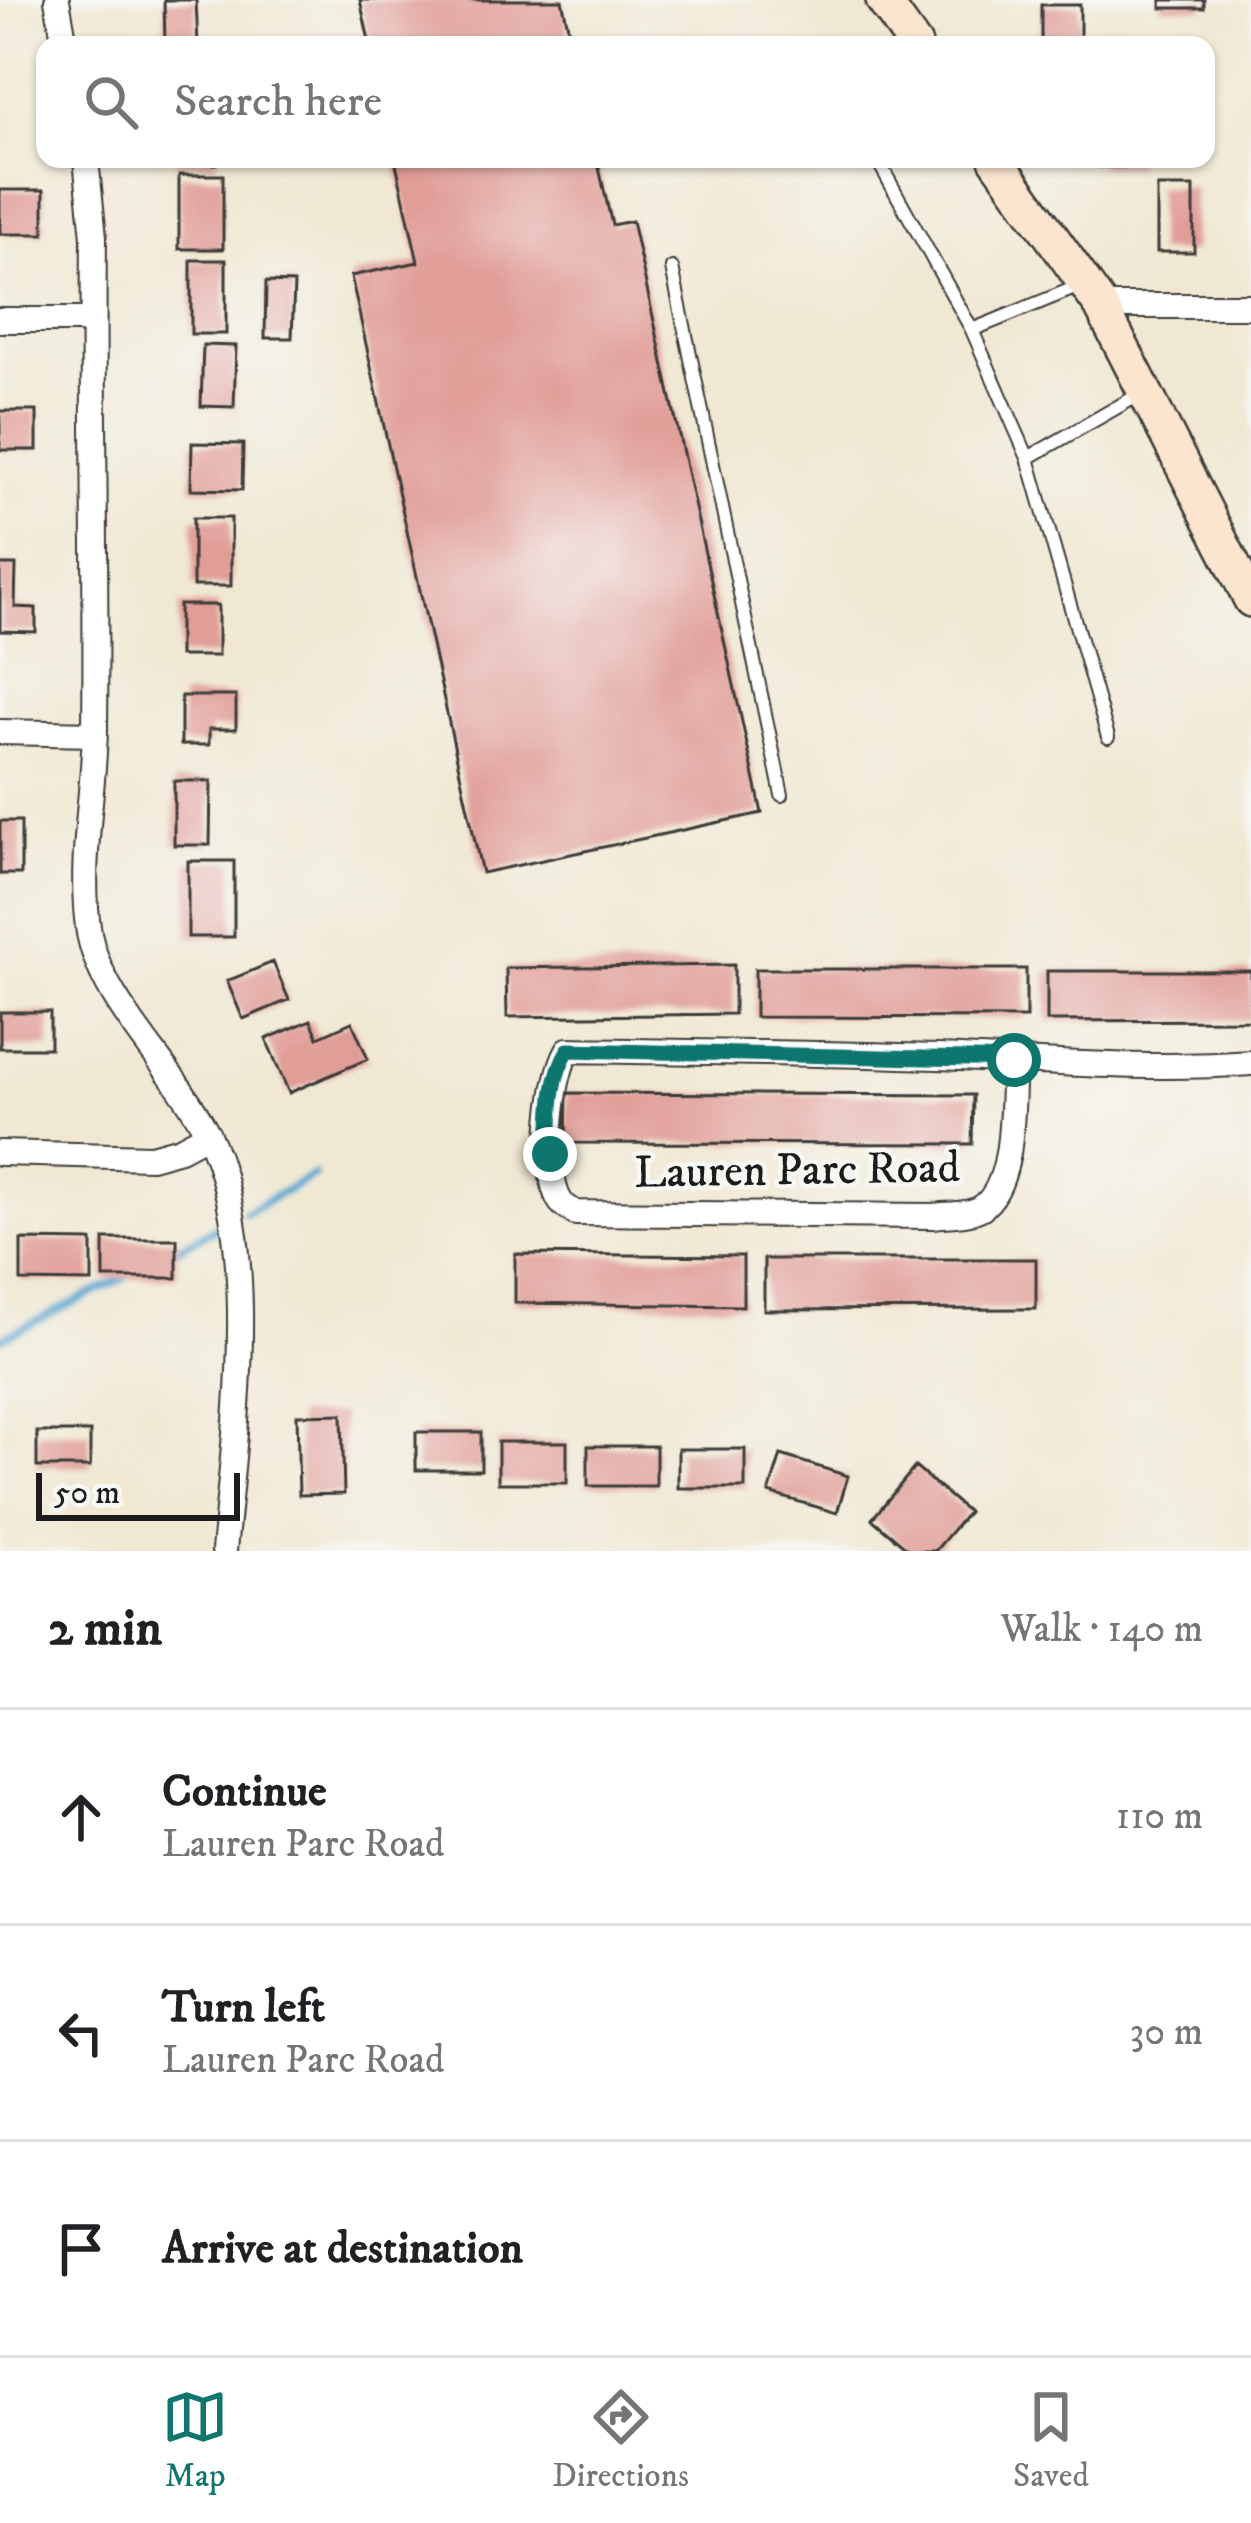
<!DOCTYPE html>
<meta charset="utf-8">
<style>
body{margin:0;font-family:"IM FELL DW Pica",serif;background:#f6f6f6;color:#202124}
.scale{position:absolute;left:36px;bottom:30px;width:204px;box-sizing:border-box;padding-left:12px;border:6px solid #1c1c1c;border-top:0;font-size:33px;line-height:42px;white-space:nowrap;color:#1c1c1c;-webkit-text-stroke:9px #f6f6f2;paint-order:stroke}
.stop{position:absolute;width:36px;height:36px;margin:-27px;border:9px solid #0f766e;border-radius:50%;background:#fff}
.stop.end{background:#0f766e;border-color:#fff;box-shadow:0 3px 12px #0008}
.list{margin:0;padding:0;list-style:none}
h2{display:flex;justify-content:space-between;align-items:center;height:156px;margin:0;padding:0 48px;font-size:51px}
h2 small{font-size:39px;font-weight:400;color:#757577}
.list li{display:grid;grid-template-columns:78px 1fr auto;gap:36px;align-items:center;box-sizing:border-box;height:216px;padding:0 48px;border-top:3px solid #e0e0e0}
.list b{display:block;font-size:45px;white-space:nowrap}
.list p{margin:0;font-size:39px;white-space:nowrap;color:#757577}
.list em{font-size:39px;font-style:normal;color:#757577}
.icon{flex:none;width:66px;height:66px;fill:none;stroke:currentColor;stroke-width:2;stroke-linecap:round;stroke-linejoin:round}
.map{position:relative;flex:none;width:1251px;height:1551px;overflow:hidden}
.search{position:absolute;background:#fff;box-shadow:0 3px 9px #0004;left:36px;right:36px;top:36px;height:132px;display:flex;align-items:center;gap:30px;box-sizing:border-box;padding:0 42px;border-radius:24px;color:#757577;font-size:45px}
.sheet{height:804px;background:#fff}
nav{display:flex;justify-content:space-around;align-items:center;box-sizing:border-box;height:168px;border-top:3px solid #e0e0e0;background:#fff;font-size:33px;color:#757577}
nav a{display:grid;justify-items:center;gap:6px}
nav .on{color:#0f766e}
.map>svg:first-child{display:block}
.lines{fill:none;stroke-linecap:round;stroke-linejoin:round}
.stream{stroke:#56a6d0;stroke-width:8}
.building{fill:#e19d98}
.lane-casing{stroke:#3c3b37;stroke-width:16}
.street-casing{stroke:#3c3b37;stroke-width:28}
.secondary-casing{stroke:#3c3b37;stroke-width:38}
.lane{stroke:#fff;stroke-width:12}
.street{stroke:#fff;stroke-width:24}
.secondary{stroke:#fbe5cf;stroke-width:33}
.route{stroke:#0f766e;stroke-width:15}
.labels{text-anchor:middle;stroke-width:9;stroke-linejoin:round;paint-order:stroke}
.street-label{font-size:45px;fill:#1c1c1c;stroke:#f6f6f2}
</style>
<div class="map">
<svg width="1251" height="1551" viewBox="0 0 1251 1551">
<rect width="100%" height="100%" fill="#f6f6f2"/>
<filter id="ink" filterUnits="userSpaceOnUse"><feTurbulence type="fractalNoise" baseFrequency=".00833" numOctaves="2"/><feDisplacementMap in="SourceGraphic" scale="24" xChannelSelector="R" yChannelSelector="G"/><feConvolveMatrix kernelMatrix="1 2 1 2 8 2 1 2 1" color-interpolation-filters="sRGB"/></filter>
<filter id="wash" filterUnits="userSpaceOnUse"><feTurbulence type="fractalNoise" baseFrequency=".004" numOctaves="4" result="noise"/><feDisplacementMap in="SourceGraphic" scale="48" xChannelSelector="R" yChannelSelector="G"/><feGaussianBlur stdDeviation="2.7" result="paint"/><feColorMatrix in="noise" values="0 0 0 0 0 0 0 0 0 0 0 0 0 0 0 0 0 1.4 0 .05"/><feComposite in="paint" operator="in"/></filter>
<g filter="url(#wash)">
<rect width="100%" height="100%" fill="#f0e8d3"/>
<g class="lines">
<!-- stream -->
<path class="stream" d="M245,1213L314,1175
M173,1251L217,1227
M0,1339L128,1276"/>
</g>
<g id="blocks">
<!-- building -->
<path class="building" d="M164,0H196L198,45H165Z
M360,0H562L572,45H370Z
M1161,0H1204V8H1161Z
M1041,5H1080V45H1041Z
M176,159H217V164H176Z
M395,159H597L612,225L632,221L762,813L482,873L351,276L418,262Z
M1099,159H1136V167H1099Z
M179,175H223V249H179Z
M1157,187H1194V252H1157Z
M0,190H44V234H0Z
M191,260H226V334H191Z
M266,282L294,283L292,338H265Z
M203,345L236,346L234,407L201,406Z
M0,411H37V450H0Z
M192,443L243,444L242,490L191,489Z
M193,518H231V586H193Z
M0,565H16L15,607L36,608V632L0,631Z
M179,605H218V656H179Z
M181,696H236V729H209V745H181Z
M174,781H211L210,845H174Z
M0,821H21V874H0Z
M188,861H234V937H188Z
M273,962L289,1000L243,1019L227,981Z
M734,965V1014L507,1017L506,968Z
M755,969H1026V1018L755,1017Z
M1047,971H1251V1020L1047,1021Z
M0,1012H50V1048H0Z
M311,1020L318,1037L352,1022L368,1059L289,1093L266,1039Z
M567,1093L973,1095L972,1144L566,1143Z
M104,1239H177V1278H104Z
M21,1240L92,1241V1282L21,1281Z
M515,1254L743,1256V1306L515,1303Z
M764,1259H1036V1309L764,1310Z
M342,1414L344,1494L299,1495L297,1415Z
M37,1432H90V1467H37Z
M416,1432H481V1470H416Z
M498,1442H567V1483H498Z
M588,1446H656V1486H588Z
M678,1449H745V1488H678Z
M781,1455L848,1476L837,1513L769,1493Z
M915,1467L968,1512L935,1551H910L872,1519Z"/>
</g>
</g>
<g filter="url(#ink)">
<use href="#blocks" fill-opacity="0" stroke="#3c3b37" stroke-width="3"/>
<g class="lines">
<defs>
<path id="lane" d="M877,159L972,330L1028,458L1108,737
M672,268L782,795
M972,330L1082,285
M1028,458L1142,393"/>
<path id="street" d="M57,0L65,45
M86,159L94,237C92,401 97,564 95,728C94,795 79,860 88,927C98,1000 171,1063 205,1129C262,1240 235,1430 224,1551
M1101,306H1251
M0,320H93
M0,732L95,734
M1014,1060C1011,1099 1017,1184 981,1208C969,1215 947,1214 933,1216L575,1213C570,1209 563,1206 560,1201C542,1171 551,1079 568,1050C691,1052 814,1053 937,1057C1041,1061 1147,1071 1251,1063
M0,1153L151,1157L180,1149L208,1134"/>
<path id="secondary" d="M883,0L915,45
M996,159L1101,306L1251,600"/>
</defs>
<!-- lane casing -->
<use href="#lane" class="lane-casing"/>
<!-- street casing -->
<use href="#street" class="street-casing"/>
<!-- secondary casing -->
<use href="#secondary" class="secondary-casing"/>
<!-- lane -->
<use href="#lane" class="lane"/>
<!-- street -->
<use href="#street" class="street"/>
<!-- secondary -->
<use href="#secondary" class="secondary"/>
</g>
</g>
<g class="lines" filter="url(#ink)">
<!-- route -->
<path class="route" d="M550,1154C552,1118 549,1081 568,1050L1014,1060"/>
</g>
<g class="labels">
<!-- street labels -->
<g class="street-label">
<text transform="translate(797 1168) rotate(-1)" y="16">Lauren Parc Road</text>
</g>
</g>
</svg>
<div class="scale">50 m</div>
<div class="stop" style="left:1014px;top:1060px"></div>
<div class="stop end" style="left:550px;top:1154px"></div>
<div class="search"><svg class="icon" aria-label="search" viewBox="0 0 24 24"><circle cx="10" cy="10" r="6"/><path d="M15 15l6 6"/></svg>Search here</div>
</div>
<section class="sheet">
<h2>2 min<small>Walk · 140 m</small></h2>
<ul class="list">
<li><svg class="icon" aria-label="ahead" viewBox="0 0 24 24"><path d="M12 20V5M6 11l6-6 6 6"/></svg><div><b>Continue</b><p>Lauren Parc Road</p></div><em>110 m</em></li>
<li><svg class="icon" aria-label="left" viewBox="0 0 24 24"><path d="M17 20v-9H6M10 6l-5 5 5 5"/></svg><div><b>Turn left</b><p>Lauren Parc Road</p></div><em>30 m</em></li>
<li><svg class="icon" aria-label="arrive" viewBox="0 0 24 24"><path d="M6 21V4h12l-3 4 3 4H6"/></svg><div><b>Arrive at destination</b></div></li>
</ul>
</section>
<nav>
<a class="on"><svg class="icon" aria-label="map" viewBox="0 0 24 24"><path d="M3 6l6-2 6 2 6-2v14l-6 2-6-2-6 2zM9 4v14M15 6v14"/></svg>Map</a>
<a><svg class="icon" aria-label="directions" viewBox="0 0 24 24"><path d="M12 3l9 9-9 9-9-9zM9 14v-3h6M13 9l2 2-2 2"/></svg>Directions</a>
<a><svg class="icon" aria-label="saved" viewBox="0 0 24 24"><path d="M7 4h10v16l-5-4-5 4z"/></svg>Saved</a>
</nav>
